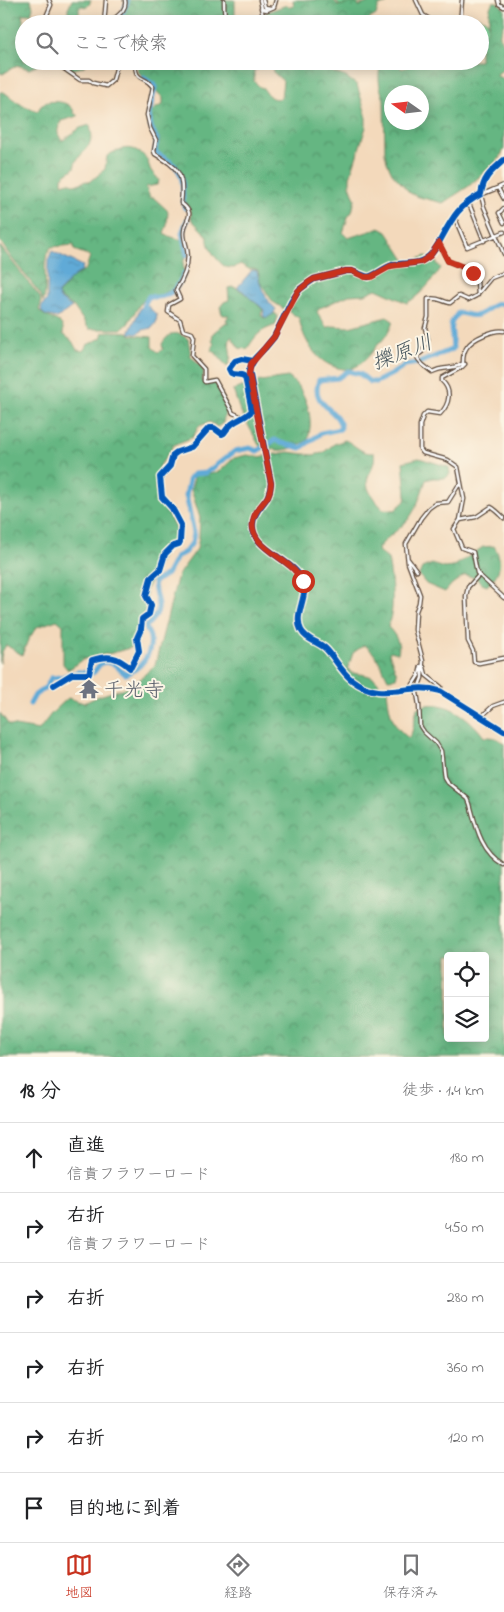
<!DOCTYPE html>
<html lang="ja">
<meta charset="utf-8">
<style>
body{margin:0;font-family:"Indie Flower","Klee One",sans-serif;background:#f2f2f2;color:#202124}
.controls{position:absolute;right:15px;bottom:15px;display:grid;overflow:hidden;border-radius:5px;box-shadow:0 2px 12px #0003}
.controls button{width:45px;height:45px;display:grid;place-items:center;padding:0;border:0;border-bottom:1px solid #e0e0e0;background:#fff;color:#202124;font:25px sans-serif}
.compass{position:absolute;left:384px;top:85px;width:45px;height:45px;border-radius:50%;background:#fff;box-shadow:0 2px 12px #0003;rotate:284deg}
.stop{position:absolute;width:15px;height:15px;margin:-11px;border:4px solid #c8321e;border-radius:50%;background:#fff}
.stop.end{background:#c8321e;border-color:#fff;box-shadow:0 1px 5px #0008}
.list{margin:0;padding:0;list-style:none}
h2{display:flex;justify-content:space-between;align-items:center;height:65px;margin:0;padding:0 20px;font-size:21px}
h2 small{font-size:16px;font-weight:400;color:#757577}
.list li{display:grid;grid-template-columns:32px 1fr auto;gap:15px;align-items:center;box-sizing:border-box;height:70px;padding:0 20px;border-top:1px solid #e0e0e0}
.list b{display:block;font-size:19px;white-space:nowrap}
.list p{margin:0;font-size:16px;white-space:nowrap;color:#757577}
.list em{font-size:16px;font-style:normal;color:#757577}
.icon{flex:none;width:28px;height:28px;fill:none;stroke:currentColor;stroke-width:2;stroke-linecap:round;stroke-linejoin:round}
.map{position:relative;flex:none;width:504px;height:1057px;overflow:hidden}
.search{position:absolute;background:#fff;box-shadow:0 2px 12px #0003;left:15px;right:15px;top:15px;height:55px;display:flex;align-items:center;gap:12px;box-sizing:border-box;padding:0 18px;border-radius:28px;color:#757577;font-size:19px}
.sheet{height:485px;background:#fff}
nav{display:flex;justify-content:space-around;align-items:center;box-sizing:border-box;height:70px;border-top:1px solid #e0e0e0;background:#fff;font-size:14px;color:#757577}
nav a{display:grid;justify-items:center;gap:2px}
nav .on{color:#c8321e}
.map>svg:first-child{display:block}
.forest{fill:url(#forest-crowns);stroke:#507050;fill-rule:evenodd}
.cemetery{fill:url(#cemetery-stones);stroke:#5c805c}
.park{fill:#7cd59a;stroke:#5c805c}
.water{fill:url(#water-ripples);stroke:#4e6a7a}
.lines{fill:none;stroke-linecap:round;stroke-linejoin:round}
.river{stroke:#60aad7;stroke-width:5}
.tertiary-tunnel{stroke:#ceb69c;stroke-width:2.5;stroke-dasharray:2.5 1;stroke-linecap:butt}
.minor-casing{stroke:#574436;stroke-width:5}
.tertiary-casing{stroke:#574436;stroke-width:5}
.minor{stroke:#fff;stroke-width:2.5}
.tertiary{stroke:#fff;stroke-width:2.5}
.minor-bridge-casing{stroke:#574436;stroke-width:5;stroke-linecap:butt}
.minor-bridge{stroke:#fff;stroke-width:2.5}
.cycleway-casing{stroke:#fcf5e5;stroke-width:9}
.cycleway{stroke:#0057b8;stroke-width:6}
.route{stroke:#c8321e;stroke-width:6}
.labels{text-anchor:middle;stroke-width:4;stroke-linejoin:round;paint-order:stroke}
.worship-label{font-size:20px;fill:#5b616d;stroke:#fcf5e5;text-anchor:start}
.water-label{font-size:21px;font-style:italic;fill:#48575f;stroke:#fcf5e5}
</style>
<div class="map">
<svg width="504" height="1057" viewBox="0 0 504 1057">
<defs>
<pattern id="forest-crowns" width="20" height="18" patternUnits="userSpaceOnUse" patternTransform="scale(1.25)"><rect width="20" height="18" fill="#65b682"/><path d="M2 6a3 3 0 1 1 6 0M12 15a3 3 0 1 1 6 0" fill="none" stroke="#54946a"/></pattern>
<pattern id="cemetery-stones" width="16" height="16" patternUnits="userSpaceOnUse" patternTransform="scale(1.25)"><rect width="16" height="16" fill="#7cd59a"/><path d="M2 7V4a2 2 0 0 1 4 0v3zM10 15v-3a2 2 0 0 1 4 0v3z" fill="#6cb784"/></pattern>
<pattern id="water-ripples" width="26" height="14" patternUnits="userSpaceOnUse" patternTransform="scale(1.25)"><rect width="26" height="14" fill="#60aad7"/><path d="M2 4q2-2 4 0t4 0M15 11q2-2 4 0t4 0" fill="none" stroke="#508bae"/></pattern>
</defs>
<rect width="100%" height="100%" fill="#fcf5e5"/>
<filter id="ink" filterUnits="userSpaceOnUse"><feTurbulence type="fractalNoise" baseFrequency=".02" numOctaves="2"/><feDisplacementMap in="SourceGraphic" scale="10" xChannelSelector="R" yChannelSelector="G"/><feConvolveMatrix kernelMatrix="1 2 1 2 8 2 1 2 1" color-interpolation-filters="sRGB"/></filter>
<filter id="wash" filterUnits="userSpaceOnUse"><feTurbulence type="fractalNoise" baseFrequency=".0096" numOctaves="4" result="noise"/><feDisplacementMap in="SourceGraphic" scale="20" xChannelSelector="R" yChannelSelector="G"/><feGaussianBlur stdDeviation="1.12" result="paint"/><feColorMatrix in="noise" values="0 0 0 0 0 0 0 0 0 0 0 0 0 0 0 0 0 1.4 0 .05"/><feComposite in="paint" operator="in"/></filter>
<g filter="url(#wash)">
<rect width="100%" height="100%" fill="#f3d9bb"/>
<!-- forest -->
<path class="forest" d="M0,0H31L33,7L31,14H22L24,24V61H39L38,65L29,69L17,65L3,74L0,73Z
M72,0H91L89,5L85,7L82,6L79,8V24H73L68,20V9Z
M128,0H235V14L229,19L230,22L232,24H118V20C124,14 127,8 128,0Z
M293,0H334L338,6L355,2L359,6L375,0H389L386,4C378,5 378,8 376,15L369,19V24H267L264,13L287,5L290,7L294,6Z
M493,2H497L504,8C504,12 504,17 504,21C503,30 495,35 504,43V69L497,74V76L504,79V149L499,159L469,186L443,203L419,197L410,193L392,173L387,162L385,153L384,99C379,88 376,71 383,61H400L401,69L416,64V61H480V38C495,30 484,14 493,2ZM392,92H422V122H392Z
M66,61H89L83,67L69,70L67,68L68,63Z
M137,61H247L254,68V81L260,87L263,88C268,95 271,101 281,98L283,81L273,72L272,61H326L330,71L346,77L357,85L366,114V127L350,177V185L355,199L352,212L348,217L343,233L348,238L380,228L387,232L407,263L426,256L434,260L441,268C432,281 421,295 407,303L376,289L365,294L349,295L320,308L317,312L327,328L331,326L349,327L387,317L393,321C390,332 384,339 376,347C370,355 362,365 353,368C349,370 342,369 338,368C315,362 303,339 299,318L273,302L260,282L258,271L254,269H249L240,264L234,268C232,268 229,268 226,267C218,263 206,246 208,237L191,219V212L184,199C185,193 184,189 183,183C179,165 173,160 157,152L159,138C154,130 144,117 155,109C157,107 160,106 163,105V98L157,92L154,83C142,75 137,77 137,61Z
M0,92H4L17,102L35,111H38C39,109 40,106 43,104C50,99 73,101 74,113L78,116L61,121C57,132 56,131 62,141L80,128L90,125L92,137L89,145L76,161L74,168L62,177V184L69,182L75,185L86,181L90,182L105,169L107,156C121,147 134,144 146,158C149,162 149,169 152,172C155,176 157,176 159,181L157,185L146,187L150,198H154L168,211L167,225L164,233L165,235L182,240L186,255L183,263L184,271L175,288L158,296L149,295L140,304L128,324L121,329H89L74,307L59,297L58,294L64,288L71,278L86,269L90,256L74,250V245L51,247C49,251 46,254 46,258C43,272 48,288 43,302L41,295L10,256L0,241Z
M0,246L40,297L41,304L39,310C46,321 66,317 63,334L72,341L77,350L83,351L87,345L101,338L103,332L105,333L109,331L128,332L130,335L152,337V347L158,352L161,351L163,349L162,344C170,331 176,331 188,339L191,356L202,368L204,372L202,381L205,383L213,381L215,382L229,410L225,413L223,423L217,427L210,422L199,426L193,437L174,445L159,467L155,489L177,532L174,543L165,552L146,589L147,606L138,628L137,641L133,647L112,653L84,659L68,670L63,664V625L57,620L37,627L28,640L22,655L6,645L2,652L0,663Z
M234,287C243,290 256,303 263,310L261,314L262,317L266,318L275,313L277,316L276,325C259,331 257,334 247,349L239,348L231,336C226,349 235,353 227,367L215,352L211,351L214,344L212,340L213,333L225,323L229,324L226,320L229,315H224L222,314L220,307L224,302L229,300L228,288Z
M288,377C301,385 309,404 310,419C311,426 309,433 308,440C287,451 283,454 259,445L239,408L233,390L261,381Z
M345,440C356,445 361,454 374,453C376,463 371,468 368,477C364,489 375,500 383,509L395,510L405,501L406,495L403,462L419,458L449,467L450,474L446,478H433L426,480C421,494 417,509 407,521C398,531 386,537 378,549L379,552L388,559C391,575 393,592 392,608C392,614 389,621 388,627C395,634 401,644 398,653L390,651L389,653L397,674L396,678L388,679C382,667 376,652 364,645L353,653L348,668L351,673C359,674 368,674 375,679C380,684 380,688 387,690C389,710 391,726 409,738L412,732L417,708C442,696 470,717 484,737C492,737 499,737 504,744V1057H0V713L9,725L39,730L51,714L68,698L84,703L99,696L132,686L155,665L178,575L197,549L199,537L200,518L191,489L195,474L202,472L210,474L220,471L234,458L247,455L259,457L288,452L313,455L323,453L334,444ZM448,956H485V1038H448Z
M494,546C504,562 500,574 487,586L482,584L476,578L465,575L452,584L445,592L426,584L419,575L422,568L432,564L445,568L453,567L483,547Z"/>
<!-- cemetery -->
<path class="cemetery" d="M336,0H366V1L356,5V1L345,5H339Z"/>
<!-- park -->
<path class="park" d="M468,14L484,19L487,21C490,28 487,34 480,37V24H463L465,16Z"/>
<!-- water -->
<path class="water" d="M249,61H267L268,66L255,70L254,66Z
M52,251L83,266L81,272C67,279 69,284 58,293L59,298L72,307L57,318L45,315L41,311L42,306L47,300L48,260Z
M252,270L257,271C260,285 265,300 276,309L273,314L267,318L263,316L264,310C259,304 255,303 250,298C244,293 245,291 237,288Z
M145,303L157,315L156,323L152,328L143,330L137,334L129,333L140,309Z"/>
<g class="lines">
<!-- river -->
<path class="river" d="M117,24V20L122,14L127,3V0
M144,78L153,84L155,87L149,115L151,127L157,139L155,152C161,157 170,160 175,166C188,180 179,197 185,208
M187,220L182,233L187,255
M144,309L145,303L149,296C152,296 154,298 157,297C172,297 179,285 184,273
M30,704L35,695L46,687L51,678L61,677L78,672L92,673L94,672L100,664L105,662L114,664L125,674C140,670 153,654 150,637C149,633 146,631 146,626C167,606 155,606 154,582L167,574L176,557L185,552L192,543L194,533L186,495L190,477L194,474L206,473L235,451L250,448L257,451L275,440L281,443L301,448L321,433L340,429L341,427C339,409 309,405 319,380L338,378L348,371L360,374L370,382H376L392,374L405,365L419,363L453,349L451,323L458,313C464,313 472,317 478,315C488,311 493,302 504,304"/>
</g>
</g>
<g filter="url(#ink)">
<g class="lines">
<!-- tertiary-tunnel -->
<path class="tertiary-tunnel" d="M331,657C351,683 365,691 397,692"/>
<defs>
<path id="minor" d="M224,0C224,6 224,18 227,24
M260,0L262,9L267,10L274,7L276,0
M263,0L265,7L271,8
M416,0L423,15L431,20L433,24
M498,0L499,4L504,7
M261,8L265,24
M43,24L51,5L49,0
M104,24L106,0
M115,24V18C121,13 127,8 125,0
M460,24L462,0
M58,61L57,64L80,80H89L93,83L106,86L113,80L118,61
M135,61C135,84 144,74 153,87L147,115L150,128L156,140L154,151L155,154C178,168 185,173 181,203C198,216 183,219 184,234C184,239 186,244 187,249C190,264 184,278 176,290L180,299L169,305L168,312L180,320L183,330L192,333L194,337L192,356L204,369V381L205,382L215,380L233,413L243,417
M498,188L504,199
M481,195L484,207L504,254
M468,201L484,241
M504,208L499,213L504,223
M454,216L467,247L504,232
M439,244L448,261L472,271L477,281L478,295
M291,302L298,291L314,279L349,270L368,277L391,266L398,264L417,263L426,259L433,252L454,216
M463,362C463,357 464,351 467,347C473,338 495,329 504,331
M465,364L462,367L442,378V381C452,390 450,404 440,414L427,412L423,416L420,425V449L423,453L448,460L458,467L464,499L460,520L454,529L462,548L473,552L477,573L504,598
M465,364L463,363C455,369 449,367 441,369C438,369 435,371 432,372L423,365L418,359V355L422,352L428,339L425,328L428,317V299C439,297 440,301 450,303L459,296L468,300L476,296L491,278L504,273
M460,520L476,517L491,507C495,509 503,517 504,518
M408,559L417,571
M479,575L468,587L466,596L468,641L473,651L474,662L479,663L504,658
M424,667L426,675L441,687L440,691
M420,683L422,678L423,661L415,630L416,611L419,603L420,595L408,563L406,544L421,518L429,508L436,503L448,502L458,486L460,485
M54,685L72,674H89L92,660C108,655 117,656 130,668L131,667L139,651L137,638L141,629L142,619L149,614L151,605L146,596L151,578L160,570L165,554L173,546L179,544L180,542L181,525L172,508L162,497L160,477L170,466L173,455L177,452L192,447L209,428H214L222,434L224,433C234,418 240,422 252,411L245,377C241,373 236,376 231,373L229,369L235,361L242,359L253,361
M411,689L412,686L419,675L421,666
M417,693L419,705L420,726L424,732L436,743L441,751L444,777L447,782L468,799L470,804C476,827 481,852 504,865
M481,717L493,706L504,702"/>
<path id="tertiary" d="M481,194C484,176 491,172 504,160
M454,216C468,197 483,195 504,185
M291,302L274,337L251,364L249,370L251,381L271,483C270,504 251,509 253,528C254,547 286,559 297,574C313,595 292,610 300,629C305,639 316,641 324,648C327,650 329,654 331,657
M397,692L426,687L440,691L504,731"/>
</defs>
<!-- minor casing -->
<use href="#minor" class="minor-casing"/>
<!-- tertiary casing -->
<use href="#tertiary" class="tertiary-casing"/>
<!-- minor -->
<use href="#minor" class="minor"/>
<!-- tertiary -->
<use href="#tertiary" class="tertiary"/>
<defs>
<path id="minor-bridge" d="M417,693L420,683"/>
</defs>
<!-- minor-bridge casing -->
<use href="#minor-bridge" class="minor-bridge-casing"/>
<!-- minor-bridge -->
<use href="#minor-bridge" class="minor-bridge"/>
<defs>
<path id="cycleway" d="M504,160C491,172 484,176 481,194C459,206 454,215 442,237C438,244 435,251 429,256C419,266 405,262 392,265C383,268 377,275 368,277L352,271H346L314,279L300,289L291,302L274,337L265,348L255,358L249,370L271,483C270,504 255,506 253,523C249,549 294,559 303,581C309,596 293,614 301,630C306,640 317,641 325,648C334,656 340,671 352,680C383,704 409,681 440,691L504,731
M54,685L72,674H89L92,660C108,655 117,656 130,668L131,667L139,651L137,638L141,629L142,619L149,614L151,605L146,596L151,578L160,570L165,554L173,546L179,544L180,542L181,525L172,508L162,497L160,477L170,466L173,455L177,452L192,447L209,428H214L222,434L224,433C234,418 240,422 252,411L245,377C241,373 236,376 231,373L229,369L235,361L242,359L253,361"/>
</defs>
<!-- cycleway casing -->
<use href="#cycleway" class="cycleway-casing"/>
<!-- cycleway -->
<use href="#cycleway" class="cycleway"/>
</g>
</g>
<g class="lines" filter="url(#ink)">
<!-- route -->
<path class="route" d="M303,581C299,576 295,570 290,566C275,553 246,541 254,517C259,502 270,503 271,483L249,374L251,364L274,337L298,291L309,282L314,279L346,271H352L365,277H371L391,266L421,262L430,256L439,243L448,261L471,270L473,273"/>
</g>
<!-- icons -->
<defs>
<symbol id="temple-bare" viewBox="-9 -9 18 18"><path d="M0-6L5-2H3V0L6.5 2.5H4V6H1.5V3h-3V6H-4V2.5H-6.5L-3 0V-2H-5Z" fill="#6b7280" stroke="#fcf5e5" stroke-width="2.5" paint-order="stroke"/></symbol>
</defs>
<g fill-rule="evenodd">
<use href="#temple-bare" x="75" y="675" width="28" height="28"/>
</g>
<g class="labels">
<!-- worship labels -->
<g class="worship-label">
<text x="104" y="696">千光寺</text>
</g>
<!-- water labels -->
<g class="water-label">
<text transform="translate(402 352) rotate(-21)" y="7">擽原川</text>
</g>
</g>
</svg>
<div class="controls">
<button><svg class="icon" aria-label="locate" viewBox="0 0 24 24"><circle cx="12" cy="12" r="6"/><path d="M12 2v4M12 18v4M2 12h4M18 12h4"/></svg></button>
<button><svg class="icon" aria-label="layers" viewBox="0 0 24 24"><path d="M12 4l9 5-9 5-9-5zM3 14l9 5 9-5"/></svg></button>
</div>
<svg class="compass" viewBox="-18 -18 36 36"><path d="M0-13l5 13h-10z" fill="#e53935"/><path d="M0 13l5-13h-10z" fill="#757577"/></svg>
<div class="stop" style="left:303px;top:581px"></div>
<div class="stop end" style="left:473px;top:273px"></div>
<div class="search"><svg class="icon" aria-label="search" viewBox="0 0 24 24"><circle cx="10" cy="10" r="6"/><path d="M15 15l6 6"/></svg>ここで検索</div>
</div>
<section class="sheet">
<h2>18 分<small>徒歩 · 1.4 km</small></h2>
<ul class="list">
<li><svg class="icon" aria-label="ahead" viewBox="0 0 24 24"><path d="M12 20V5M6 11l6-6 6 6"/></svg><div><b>直進</b><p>信貴フラワーロード</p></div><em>180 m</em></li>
<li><svg class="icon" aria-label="right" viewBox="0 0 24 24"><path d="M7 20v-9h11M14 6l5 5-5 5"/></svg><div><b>右折</b><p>信貴フラワーロード</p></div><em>450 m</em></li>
<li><svg class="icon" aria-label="right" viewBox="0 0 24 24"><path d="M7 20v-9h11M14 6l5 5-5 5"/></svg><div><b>右折</b></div><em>280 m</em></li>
<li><svg class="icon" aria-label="right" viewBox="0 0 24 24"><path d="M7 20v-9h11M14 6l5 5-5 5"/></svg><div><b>右折</b></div><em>360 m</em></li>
<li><svg class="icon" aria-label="right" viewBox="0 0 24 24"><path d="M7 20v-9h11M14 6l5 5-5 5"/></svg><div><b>右折</b></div><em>120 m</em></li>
<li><svg class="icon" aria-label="arrive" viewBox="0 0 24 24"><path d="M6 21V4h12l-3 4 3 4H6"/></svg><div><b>目的地に到着</b></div></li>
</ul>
</section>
<nav>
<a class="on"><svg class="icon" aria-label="map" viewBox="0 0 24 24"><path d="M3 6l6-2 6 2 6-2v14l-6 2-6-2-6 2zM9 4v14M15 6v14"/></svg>地図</a>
<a><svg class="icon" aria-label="directions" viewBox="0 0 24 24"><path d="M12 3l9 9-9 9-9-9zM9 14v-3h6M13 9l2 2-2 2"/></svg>経路</a>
<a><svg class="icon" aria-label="saved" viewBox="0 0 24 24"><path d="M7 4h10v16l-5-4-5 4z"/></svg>保存済み</a>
</nav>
